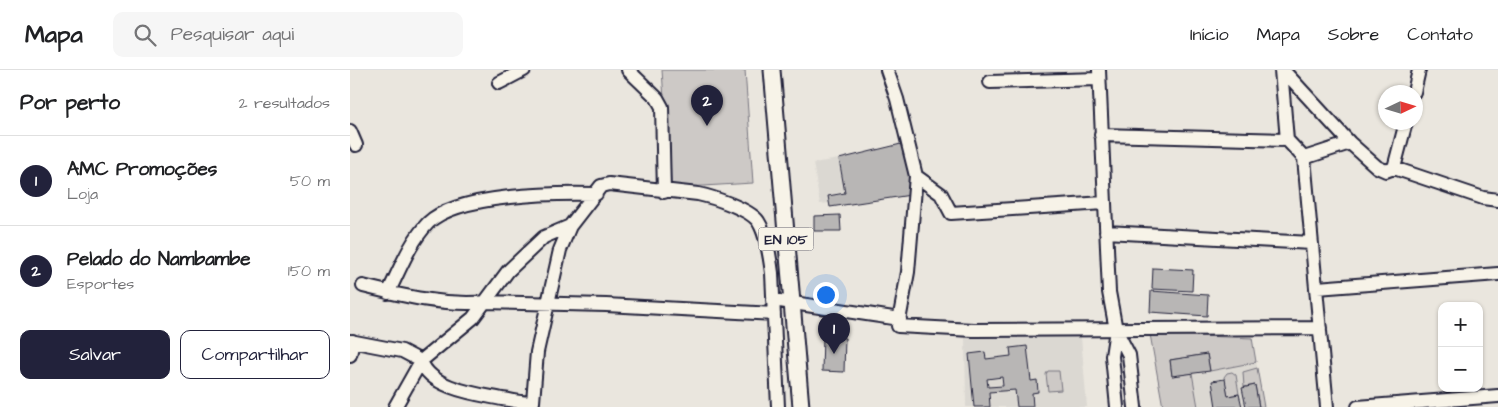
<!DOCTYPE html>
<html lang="pt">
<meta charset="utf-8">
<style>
body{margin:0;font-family:"Architects Daughter",sans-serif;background:#f6f6f6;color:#202124}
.controls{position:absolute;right:15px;bottom:15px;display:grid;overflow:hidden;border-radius:10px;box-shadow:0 1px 4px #0004}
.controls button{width:45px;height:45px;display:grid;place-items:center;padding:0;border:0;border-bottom:1px solid #e0e0e0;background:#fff;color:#202124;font:25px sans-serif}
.compass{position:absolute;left:1028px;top:15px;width:45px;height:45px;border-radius:50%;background:#fff;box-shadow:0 1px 4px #0004;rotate:86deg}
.you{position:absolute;left:475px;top:224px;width:18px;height:18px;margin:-12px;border:4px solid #fff;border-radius:50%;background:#1a73e8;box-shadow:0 0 0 8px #1a73e833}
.badge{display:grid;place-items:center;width:32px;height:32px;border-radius:50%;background:#22223b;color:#fff;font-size:16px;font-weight:700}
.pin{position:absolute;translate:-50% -41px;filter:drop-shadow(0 1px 2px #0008)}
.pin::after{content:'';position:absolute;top:26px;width:18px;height:15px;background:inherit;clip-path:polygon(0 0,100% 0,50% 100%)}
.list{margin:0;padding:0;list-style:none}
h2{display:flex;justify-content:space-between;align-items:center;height:65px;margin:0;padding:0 20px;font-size:21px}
h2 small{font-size:16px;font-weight:400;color:#757577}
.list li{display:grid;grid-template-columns:32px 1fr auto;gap:15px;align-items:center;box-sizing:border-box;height:90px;padding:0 20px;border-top:1px solid #e0e0e0}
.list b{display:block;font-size:19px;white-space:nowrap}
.list p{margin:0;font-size:16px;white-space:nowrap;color:#757577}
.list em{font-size:16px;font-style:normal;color:#757577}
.actions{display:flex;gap:10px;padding:15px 20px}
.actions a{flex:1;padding:11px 0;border:1px solid #22223b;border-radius:10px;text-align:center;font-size:18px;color:#22223b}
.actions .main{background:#22223b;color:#fff}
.icon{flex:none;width:28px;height:28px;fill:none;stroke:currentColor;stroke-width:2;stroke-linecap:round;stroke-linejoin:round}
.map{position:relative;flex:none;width:1148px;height:337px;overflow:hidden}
header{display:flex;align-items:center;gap:30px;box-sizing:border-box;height:70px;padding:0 25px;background:#fff;border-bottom:1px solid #e0e0e0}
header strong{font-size:24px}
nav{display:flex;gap:28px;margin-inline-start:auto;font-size:18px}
.search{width:350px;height:45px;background:#f6f6f6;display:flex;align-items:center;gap:12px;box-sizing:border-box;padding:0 18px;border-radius:10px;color:#757577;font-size:19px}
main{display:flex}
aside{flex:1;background:#fff}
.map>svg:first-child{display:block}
.built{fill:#dbd8d2}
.green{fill:#cdc9c6;stroke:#787680}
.building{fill:#b8b6b5;stroke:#22223b;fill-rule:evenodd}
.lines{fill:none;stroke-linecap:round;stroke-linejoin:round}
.minor-casing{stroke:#22223b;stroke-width:16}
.major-casing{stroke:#22223b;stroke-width:19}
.minor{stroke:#f7f3e8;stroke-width:12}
.major{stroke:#f7f3e8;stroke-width:15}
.labels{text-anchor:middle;stroke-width:5;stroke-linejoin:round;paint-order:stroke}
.shield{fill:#f7f3e8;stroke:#62616f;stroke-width:1}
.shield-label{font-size:14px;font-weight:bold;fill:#22223b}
</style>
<header>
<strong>Mapa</strong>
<div class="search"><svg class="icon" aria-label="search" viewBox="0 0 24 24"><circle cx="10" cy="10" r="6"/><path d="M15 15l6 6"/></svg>Pesquisar aqui</div>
<nav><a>Início</a><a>Mapa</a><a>Sobre</a><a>Contato</a></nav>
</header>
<main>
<aside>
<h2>Por perto<small>2 resultados</small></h2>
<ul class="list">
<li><span class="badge">1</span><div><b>AMC Promoções</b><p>Loja</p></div><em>50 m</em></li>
<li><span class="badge">2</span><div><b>Pelado do Nambambe</b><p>Esportes</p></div><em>150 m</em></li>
</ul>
<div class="actions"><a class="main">Salvar</a><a>Compartilhar</a></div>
</aside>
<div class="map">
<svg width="1148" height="337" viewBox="0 0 1148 337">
<rect width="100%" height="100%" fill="#eae6de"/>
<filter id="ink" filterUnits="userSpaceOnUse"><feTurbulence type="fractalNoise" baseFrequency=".02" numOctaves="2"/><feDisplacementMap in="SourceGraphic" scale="10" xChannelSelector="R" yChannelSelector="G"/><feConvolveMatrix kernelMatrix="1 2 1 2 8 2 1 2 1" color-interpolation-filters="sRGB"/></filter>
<g filter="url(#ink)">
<!-- built -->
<path class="built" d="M489,89L495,123L479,126L480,133L470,134L463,93Z
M800,264L902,268L914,337H813Z
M615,265L731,267L737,337H616Z"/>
<!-- green -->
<path class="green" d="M312,0H395L403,113L320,118Z
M800,264L902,268L906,292L860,301L857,284L820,290L822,306L842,303L848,337H813Z
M907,298L914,337H909L905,315L894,317L893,302Z
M698,301H709L711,320L698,321L696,304Z
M882,302L886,305L889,324L878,326L874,307L877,303Z"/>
<!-- building -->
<path class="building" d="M555,73L561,125L480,137L478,126L495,123L489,89Z
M490,145L491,161H464V146Z
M803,198L843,200L842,221L802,219Z
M801,221L858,225L857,246L800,242Z
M473,267L495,268L494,302L472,301Z
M677,276L681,311L687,310L688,322L682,323L683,337H667L665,320L639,322L640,337H624L619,284L635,282L636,289L661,286L660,278ZM652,307L653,316L638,317L637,309Z
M857,284L860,301L822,306L820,290Z
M875,309L878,326L889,324L892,337H866L862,311Z
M905,315L909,337H896L892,318Z"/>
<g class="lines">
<defs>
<path id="minor" d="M278,0L307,28L312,37L314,122
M537,0L547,29L566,106L558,202L548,256L623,260L970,258
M749,0L759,222L766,260L762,286L767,337
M931,0L937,70L954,88L1000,73
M933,0L1000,73L1027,97L1036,101L1044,98L1056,52
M640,12L749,9
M149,13L174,0
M1064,22L1069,0
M0,61L6,75
M751,65L937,70
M954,88L977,337
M1044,98L1133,128L1148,130
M566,106L591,124L601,143L754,133
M756,162L962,173
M13,216C53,226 95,236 136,232L256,235L424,244
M967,218L1148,204
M38,223C50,199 60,172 78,153C107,124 206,123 246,124
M423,230L550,249
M766,260L779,285L785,337
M0,271L52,281L71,291C81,319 127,324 152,329C162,330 173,334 183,332L187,282L210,180L220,156L251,116L259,114L348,124C363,127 399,139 408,151C417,165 420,188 422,203L428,337
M0,285L3,271
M45,337L71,291L123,248L158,201L194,167L220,156
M1008,337L1148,326"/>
<path id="major" d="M422,0L451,337"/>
</defs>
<!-- minor casing -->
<use href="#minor" class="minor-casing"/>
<!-- major casing -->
<use href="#major" class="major-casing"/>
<!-- minor -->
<use href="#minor" class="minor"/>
<!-- major -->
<use href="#major" class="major"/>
</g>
</g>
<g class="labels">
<!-- shield labels -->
<rect class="shield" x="408.5" y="157.5" width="55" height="23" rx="4"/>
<g class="shield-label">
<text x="436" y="174">EN 105</text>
</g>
</g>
</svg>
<div class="controls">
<button>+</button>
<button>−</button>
</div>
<svg class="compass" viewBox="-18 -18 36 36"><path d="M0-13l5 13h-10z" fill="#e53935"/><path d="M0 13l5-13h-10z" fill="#757577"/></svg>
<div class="you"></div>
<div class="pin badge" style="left:484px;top:284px">1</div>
<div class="pin badge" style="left:357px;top:56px">2</div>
</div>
</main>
